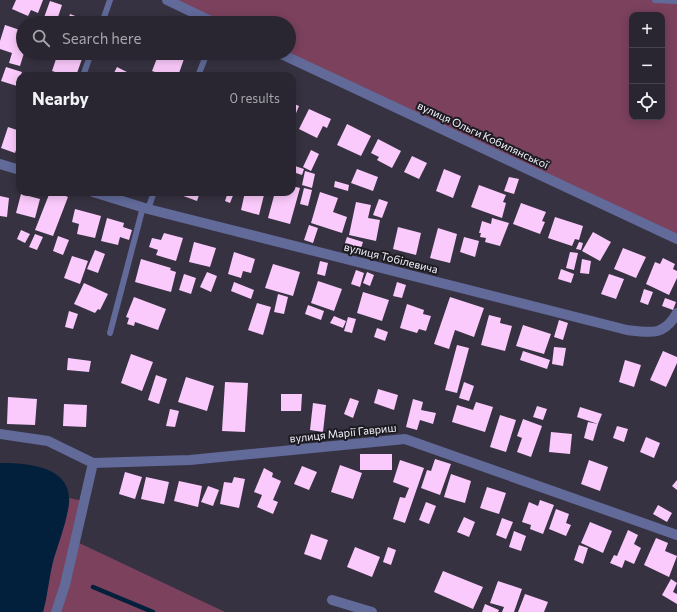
<!DOCTYPE html>
<meta charset="utf-8">
<style>
body{margin:0;font-family:Commissioner,sans-serif;background:#312e39;color:#f1f3f6}
.controls{position:absolute;right:12px;top:12px;display:grid;overflow:hidden;border-radius:8px;box-shadow:0 2px 10px #0003}
.controls button{width:36px;height:36px;display:grid;place-items:center;padding:0;border:0;border-bottom:1px solid #45434d;background:#292631;color:#f1f3f6;font:20px sans-serif}
.list{margin:0;padding:0;list-style:none}
h2{display:flex;justify-content:space-between;align-items:center;height:52px;margin:0;padding:0 16px;font-size:17px}
h2 small{font-size:13px;font-weight:400;color:#a5a5ab}
.icon{flex:none;width:22px;height:22px;fill:none;stroke:currentColor;stroke-width:2;stroke-linecap:round;stroke-linejoin:round}
.map{position:relative;flex:none;width:677px;height:612px;overflow:hidden}
.search{position:absolute;background:#292631;box-shadow:0 2px 10px #0003;left:16px;top:16px;width:280px;height:44px;display:flex;align-items:center;gap:10px;box-sizing:border-box;padding:0 14px;border-radius:22px;color:#a5a5ab;font-size:15px}
.panel{position:absolute;background:#292631;box-shadow:0 2px 10px #0003;left:16px;top:72px;width:280px;height:124px;border-radius:12px}
.map>svg:first-child{display:block}
.green{fill:#7b415d;fill-rule:evenodd}
.water{fill:#021f3b}
.lines{fill:none;stroke-linecap:round;stroke-linejoin:round}
.stream{stroke:#021f3b;stroke-width:4.5}
.building{fill:#fbcafc}
.service{stroke:#616a99;stroke-width:6}
.minor{stroke:#616a99;stroke-width:10}
.labels{text-anchor:middle;stroke-width:4;stroke-linejoin:round;paint-order:stroke}
.street-label{font-size:11px;fill:#f3f0fa;stroke:#1d1b22}
</style>
<div class="map">
<svg width="677" height="612" viewBox="0 0 677 612">
<rect width="100%" height="100%" fill="#373241"/>
<!-- green -->
<path class="green" d="M167,0H677V239L289,53V23H215ZM632,15H662V117H632Z
M68,495L69,498L84,501L75,541L225,612H43L48,577Z"/>
<!-- water -->
<path class="water" d="M0,463C31,463 77,467 68,510C65,526 59,542 54,558C49,576 48,594 43,612H0Z"/>
<g class="lines">
<!-- stream -->
<path class="stream" d="M93,587L153,612"/>
</g>
<!-- building -->
<path class="building" d="M16,0H43L38,13L31,10L28,16L12,9Z
M50,1L62,5L56,23H42Z
M70,14L94,23H67Z
M5,25L23,31V53H24L20,66L9,63L12,53L0,49V41Z
M58,53H75L83,56L76,76H68L52,71Z
M113,53H128L125,58Z
M159,53H178L185,56L178,76H166L152,71Z
M6,67L22,72L17,86L1,81Z
M117,67L131,74V76L113,75Z
M227,72L240,76H225Z
M292,103L299,106L292,123Z
M309,109L331,119L327,128L323,126L317,138L299,129Z
M347,124L371,136L361,156L337,145Z
M8,127L20,131V148L17,147L15,153L1,148Z
M292,128L296,129L292,138Z
M378,139L401,151L392,168L377,160L379,157L371,153Z
M311,150L319,154L311,171L303,167Z
M412,156L427,163L419,179L404,172Z
M295,166L304,169L302,175L293,172Z
M357,169L378,177L373,191L351,183Z
M444,169L461,176L453,198L436,191Z
M305,171L315,174L312,188L302,185Z
M509,177L519,179L514,194L504,191Z
M335,181L349,185L348,191L334,187Z
M479,185L506,195L503,202L506,203L502,218L471,207Z
M292,186L300,188L290,224L268,218L275,192H292Z
M304,188L312,190L308,206L300,204Z
M50,192H56L68,197L53,236L35,230Z
M178,192H200L197,201L178,194Z
M228,192L234,193L230,203L225,201Z
M245,192L264,195L259,215L241,210Z
M320,192L338,198L333,212L347,217L342,233L311,223Z
M21,194L40,199L35,218L16,213Z
M0,196L9,198L7,217L0,216Z
M379,199L388,202L382,218L373,215Z
M356,202L371,205L368,218L380,220L376,241L349,235Z
M521,203L546,212L542,221L545,222L540,234L513,224Z
M75,209L101,216L95,238L77,234L79,224L72,222Z
M555,217L583,226L579,240L575,239L572,246L548,238Z
M107,218L124,223L123,227L132,230L129,240L120,237L118,245L101,241Z
M492,218L509,223L500,246L485,242L486,238L480,237L481,233H479L482,221L491,224Z
M309,225L318,228L313,243L304,240Z
M398,227L421,233L416,255L393,249Z
M438,228L457,234L450,263L430,258Z
M21,230L30,234L25,243L17,239Z
M593,232L611,242L600,261L582,251Z
M164,233L183,238L176,261L156,255L158,250L149,247L152,238L161,240Z
M35,234L43,237L37,250L29,247Z
M58,236L69,240L63,255L53,251Z
M347,237L363,242L359,254L343,249Z
M464,237L479,241L475,257L460,252Z
M194,242L216,248L210,267L189,262Z
M579,242L583,243L581,250L576,249Z
M623,248L646,257L636,278L614,269Z
M95,250L105,254L98,273L87,269Z
M234,252L255,259L251,273L243,271L241,278L228,274Z
M570,252L578,253L574,270L566,268Z
M72,256L88,261L80,284L64,278Z
M663,258L675,264L673,269L677,271V278L669,295L646,284L655,262L660,264Z
M141,259L171,268L170,270L176,272L171,292L135,282Z
M582,259L591,261L589,274L580,273Z
M320,261L328,263L325,276L317,274Z
M273,264L300,272L293,296L265,288Z
M561,269L574,274L571,283L558,279Z
M356,270L364,273L360,287L351,284Z
M207,272L217,276L211,292L200,287Z
M367,272L374,275L370,286L363,283Z
M184,274L196,278L191,294L179,290Z
M609,274L624,279L616,299L601,294Z
M318,281L342,289L334,311L311,303Z
M234,282L254,290L251,299L231,291Z
M397,282L406,285L402,298L393,296Z
M84,283L108,294L100,310L98,309L95,313L74,304Z
M644,289L653,292L648,305L640,302Z
M363,292L389,300L382,321L357,313Z
M278,294L288,297L284,314L274,312Z
M134,297L166,309L158,330L135,322L134,326L127,324L129,318L126,317Z
M450,297L484,308L474,337L455,330L449,349L434,344Z
M665,298L676,302L673,310L662,306Z
M257,303L271,307L263,335L248,330Z
M407,304L424,310L423,314L431,316L426,331L419,329L417,333L400,328Z
M308,305L324,311L321,320L305,314Z
M69,311L78,314L73,329L65,327Z
M489,315L501,318L500,323L512,326L505,351L481,345Z
M334,316L346,321L343,328L330,323Z
M348,317L356,319L352,333L344,331Z
M559,320L568,323L563,340L554,337Z
M523,325L551,334L544,354L516,346Z
M377,328L388,332L385,341L374,337Z
M457,345L469,348L457,393L445,390Z
M554,347L566,348L563,366L552,364Z
M523,351L550,360L547,369L520,360Z
M663,351L677,357V363L666,387L650,380Z
M131,354L153,362L142,391L121,383Z
M68,358L91,361L89,372L67,370Z
M625,360L641,365L634,387L619,382Z
M156,375L167,379L159,404L148,400Z
M186,377L214,386L207,411L178,402Z
M225,382L248,383L245,432L222,431Z
M464,382L474,386L469,401L459,398Z
M378,389L398,395L394,410L374,403Z
M281,394H302L301,411H281Z
M8,397L37,399L35,425L7,424Z
M350,398L359,401L353,418L344,414Z
M413,399L423,402L421,410L436,413L433,424L420,420L417,430L406,427Z
M476,402L493,407L485,432L452,422L457,405L473,410Z
M313,403L326,405L323,432L310,430Z
M64,404L87,405L86,427L63,426Z
M537,406L547,409L543,420L533,417Z
M580,407L602,414L598,424L577,417Z
M170,409L179,411L175,427L166,426Z
M500,415L516,420L506,452L490,447Z
M523,419L542,426L531,457L517,452L522,438L517,436Z
M588,422L598,424L593,441L584,438Z
M617,426L628,429L624,442L613,438Z
M551,432L572,434L570,454L549,452Z
M646,437L660,443L654,458L640,452Z
M360,454H392V470H360Z
M435,459L451,464L440,495L421,488L427,470L431,471Z
M400,460L424,468L405,523L393,519L400,497L405,498L409,488L393,482Z
M589,460L608,467L600,491L581,484Z
M340,465L362,473L353,499L331,492Z
M302,466L317,472L309,490L294,484Z
M264,468L273,473L272,477L281,481L273,500L278,502L273,514L257,507L262,495L254,492Z
M125,472L142,477L135,499L119,494Z
M451,474L471,481L465,503L444,497Z
M146,477L169,482L164,504L141,499Z
M234,477L245,479L239,508L220,504L224,482L232,483Z
M677,480V490L672,486Z
M179,481L202,486L198,507L174,501Z
M208,486L219,490L213,506L201,502Z
M487,487L506,493L499,514L480,508Z
M540,500L554,505L543,534L530,529L531,525L522,522L529,502L538,506Z
M426,502L436,506L429,524L419,520Z
M658,505L672,513L667,522L653,514Z
M556,509L569,514L566,523L571,525L566,536L549,529Z
M464,517L475,522L469,537L457,532Z
M502,518L513,522L506,539L496,535Z
M590,522L612,531L603,553L581,543Z
M628,530L638,535L634,544L641,548L634,564L625,560L622,568L610,563L614,555L617,556Z
M514,531L526,536L521,551L509,547Z
M311,534L328,540L321,560L304,554Z
M656,538L668,543L665,551L677,556L669,577L644,565Z
M579,545L588,548L583,564L574,560Z
M355,547L380,557L372,577L347,567Z
M388,547L396,550L391,565L383,562Z
M443,571L483,587L473,609L434,592Z
M671,579L677,583L673,592L677,594V604L662,595Z
M498,581L522,589L514,612H502L504,607L490,603Z
M525,594L548,602L544,612H518Z
M485,604L499,610L498,612H482Z"/>
<g class="lines">
<!-- service -->
<path class="service" d="M655,0L677,1
M102,23L110,0
M83,76L91,53
M198,76L207,53
M148,209L154,192
M110,333L143,207"/>
<!-- minor -->
<path class="minor" d="M167,0L215,23
M279,53L677,239
M0,164L20,170
M93,192L148,209L627,330C651,333 664,336 677,313
M0,434L48,441L93,463L190,460L405,439L677,535
M332,600L372,612
M56,612L65,585L93,463"/>
</g>
<g class="labels">
<!-- street labels -->
<g class="street-label">
<text transform="translate(483 135) rotate(25)" y="4">вулиця Ольги Кобилянської</text>
<text transform="translate(391 258) rotate(14)" y="4">вулиця Тобілевича</text>
<text transform="translate(343 433) rotate(-6)" y="4">вулиця Марії Гавриш</text>
</g>
</g>
</svg>
<div class="controls">
<button>+</button>
<button>−</button>
<button><svg class="icon" aria-label="locate" viewBox="0 0 24 24"><circle cx="12" cy="12" r="6"/><path d="M12 2v4M12 18v4M2 12h4M18 12h4"/></svg></button>
</div>
<div class="search"><svg class="icon" aria-label="search" viewBox="0 0 24 24"><circle cx="10" cy="10" r="6"/><path d="M15 15l6 6"/></svg>Search here</div>
<section class="panel">
<h2>Nearby<small>0 results</small></h2>
<ul class="list">
</ul>
</section>
</div>
